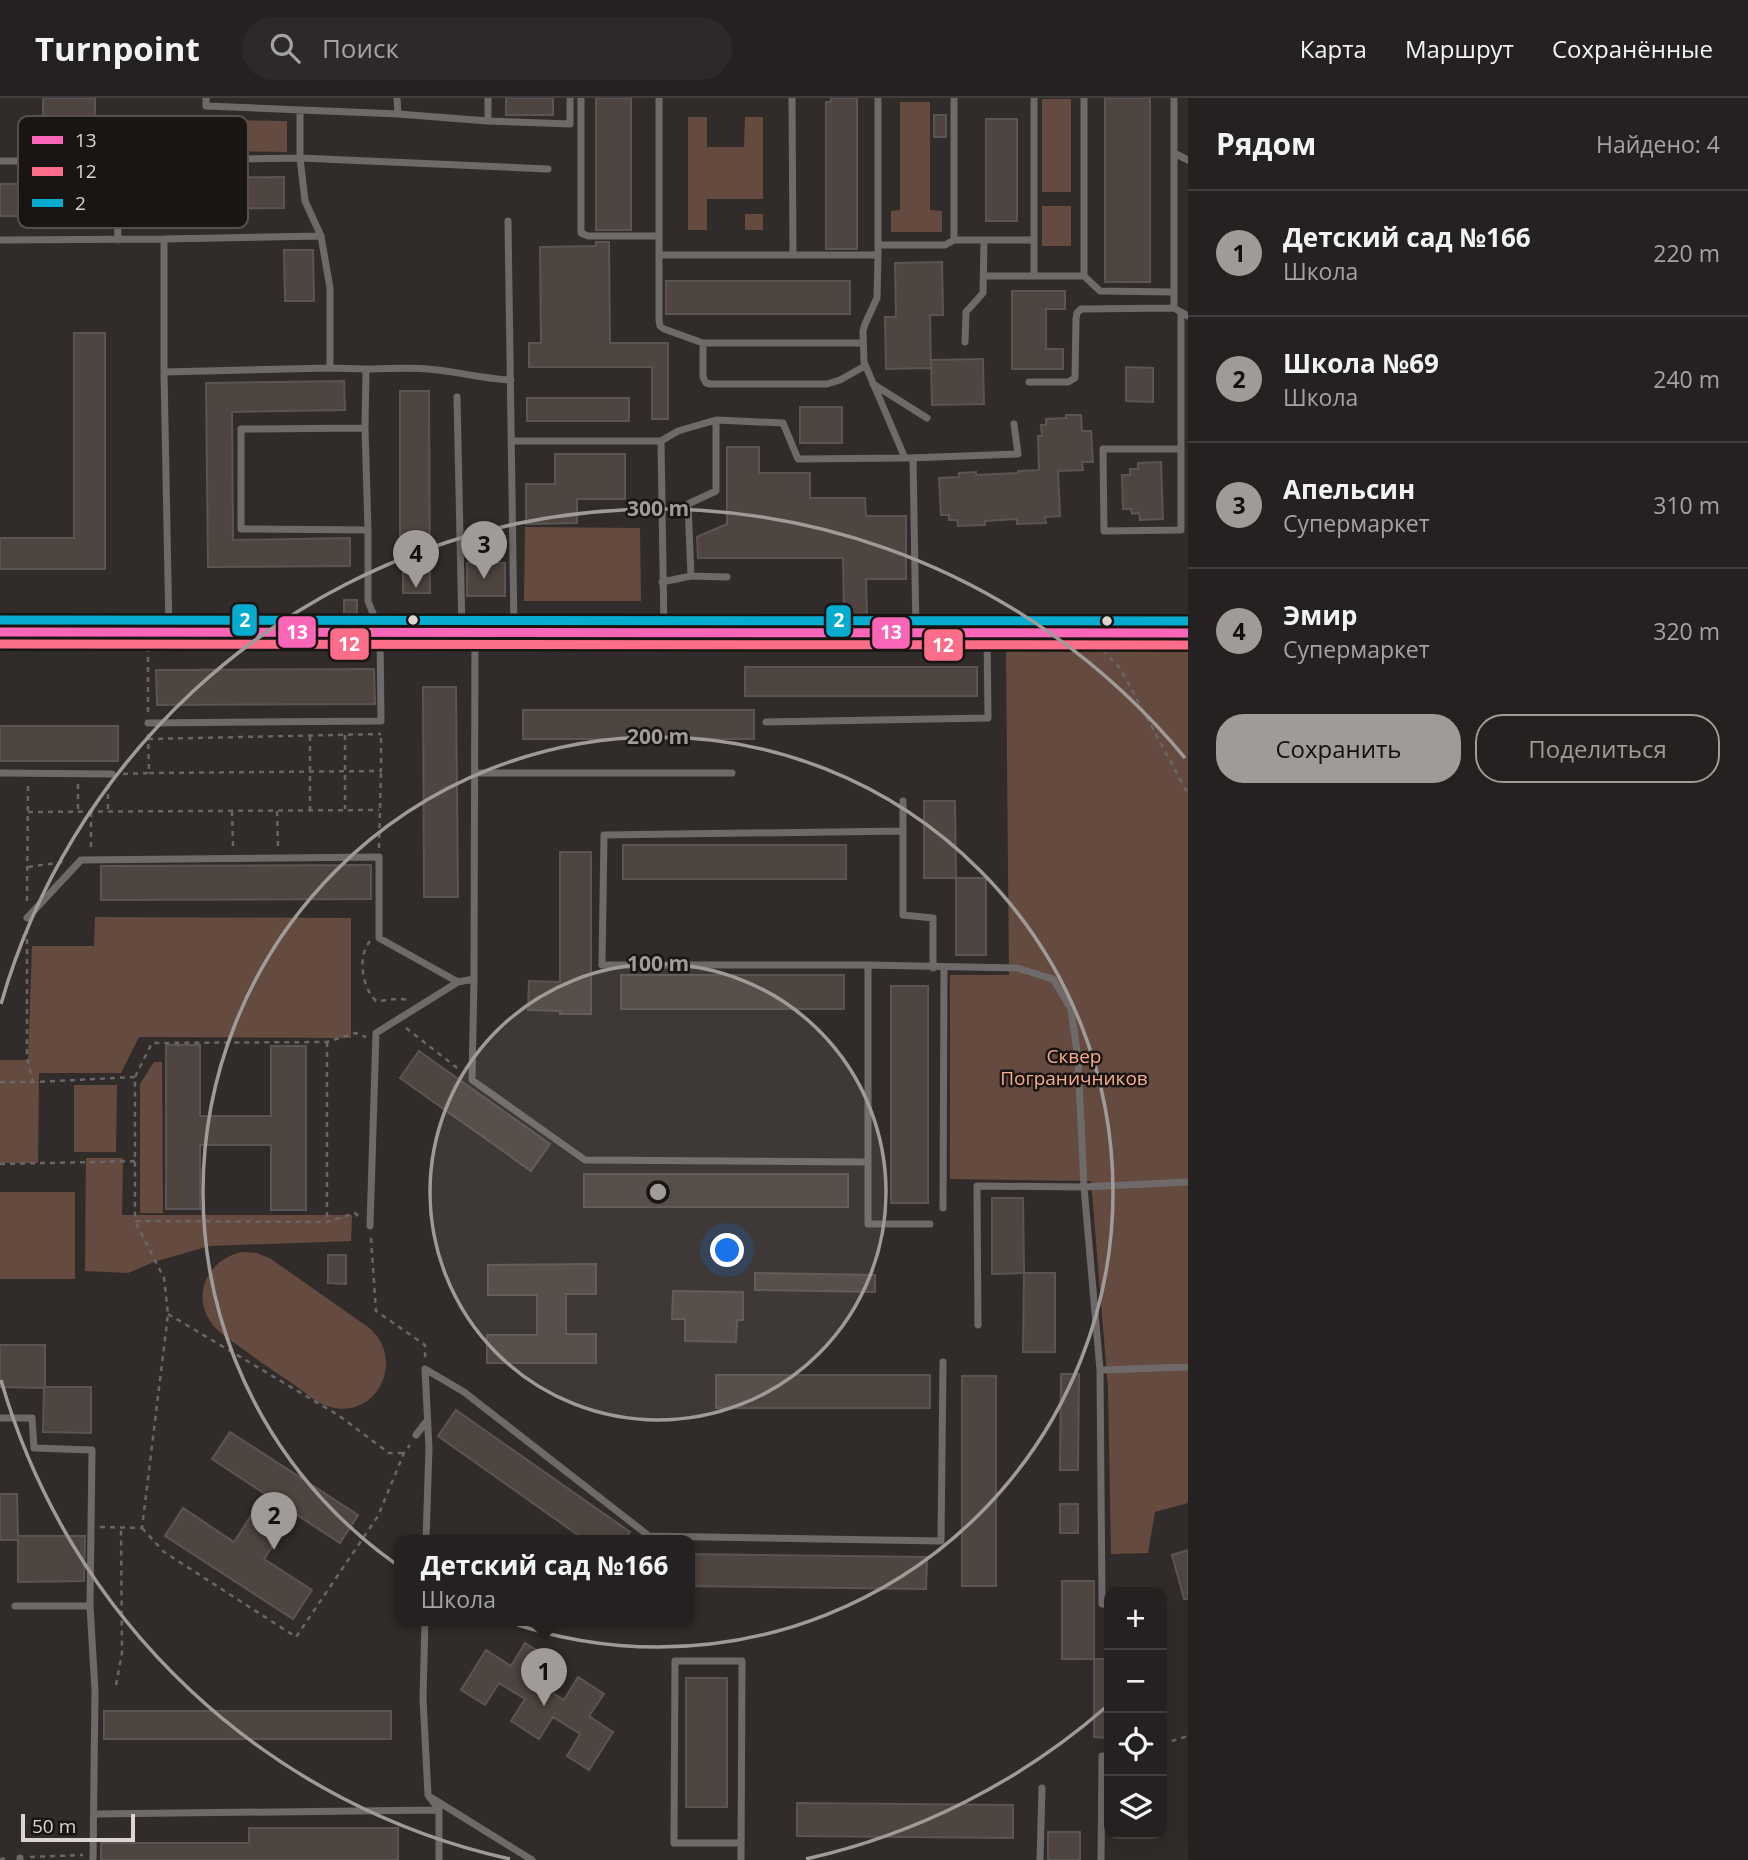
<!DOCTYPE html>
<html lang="ru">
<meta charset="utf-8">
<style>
body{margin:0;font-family:"Open Sans",sans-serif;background:#2d2929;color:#f1f3f6}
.controls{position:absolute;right:21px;bottom:21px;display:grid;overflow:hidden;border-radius:14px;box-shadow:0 7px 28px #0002}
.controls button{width:63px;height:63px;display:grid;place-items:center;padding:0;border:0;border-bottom:2px solid #423e3e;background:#252120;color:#f1f3f6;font:35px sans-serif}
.scale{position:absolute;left:21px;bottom:18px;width:114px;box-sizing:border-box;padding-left:7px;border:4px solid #dcd5d3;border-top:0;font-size:19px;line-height:24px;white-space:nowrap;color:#dcd5d3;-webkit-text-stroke:5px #191513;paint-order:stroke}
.you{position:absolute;left:728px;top:1153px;width:24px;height:24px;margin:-18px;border:5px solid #fff;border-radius:50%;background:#1a73e8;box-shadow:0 0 0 10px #1a73e833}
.badge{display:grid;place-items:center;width:46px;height:46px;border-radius:50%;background:#a09a98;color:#111;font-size:23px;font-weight:700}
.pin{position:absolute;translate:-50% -58px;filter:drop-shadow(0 2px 4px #0008)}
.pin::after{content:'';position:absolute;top:37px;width:24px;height:21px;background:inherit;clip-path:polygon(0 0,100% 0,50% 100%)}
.popup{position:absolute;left:394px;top:1437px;width:301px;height:91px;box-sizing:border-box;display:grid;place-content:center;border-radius:14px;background:#252120;filter:drop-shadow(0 2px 5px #0005);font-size:23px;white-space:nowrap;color:#a3a3a5}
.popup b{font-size:26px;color:#f1f3f6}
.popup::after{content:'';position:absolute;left:50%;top:100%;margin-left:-14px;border:14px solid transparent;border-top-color:#252120}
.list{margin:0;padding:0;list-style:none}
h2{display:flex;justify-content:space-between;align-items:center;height:91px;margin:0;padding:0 28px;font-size:30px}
h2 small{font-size:23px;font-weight:400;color:#a3a3a5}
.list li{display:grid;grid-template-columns:46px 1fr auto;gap:21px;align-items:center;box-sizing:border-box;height:126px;padding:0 28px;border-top:2px solid #423e3e}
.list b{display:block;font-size:26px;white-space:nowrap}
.list p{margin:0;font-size:23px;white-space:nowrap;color:#a3a3a5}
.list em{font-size:23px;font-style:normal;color:#a3a3a5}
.actions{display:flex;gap:14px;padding:21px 28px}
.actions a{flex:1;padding:16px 0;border:2px solid #a09a98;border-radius:28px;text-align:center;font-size:24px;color:#a09a98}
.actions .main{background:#a09a98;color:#111}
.icon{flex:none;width:38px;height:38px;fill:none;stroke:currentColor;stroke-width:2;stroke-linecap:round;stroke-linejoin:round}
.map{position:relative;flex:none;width:1188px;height:1762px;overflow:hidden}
header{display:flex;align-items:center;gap:42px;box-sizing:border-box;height:98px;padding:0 35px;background:#252120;border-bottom:2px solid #423e3e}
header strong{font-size:33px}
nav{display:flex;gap:38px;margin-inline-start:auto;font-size:24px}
.search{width:490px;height:63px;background:#2d2929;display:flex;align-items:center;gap:18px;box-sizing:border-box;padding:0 24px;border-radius:38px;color:#a3a3a5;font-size:26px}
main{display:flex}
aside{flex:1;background:#252120}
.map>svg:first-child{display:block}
.green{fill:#654a3f}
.building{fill:#4f4540;stroke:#5a5554;stroke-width:2}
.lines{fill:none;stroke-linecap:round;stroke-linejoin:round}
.path{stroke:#696665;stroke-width:2.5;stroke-dasharray:5 5;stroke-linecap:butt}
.service{stroke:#6e6a69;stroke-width:7}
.tertiary{stroke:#6e6a69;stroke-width:18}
.bus-1-casing{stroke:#191513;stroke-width:14}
.bus-2-casing{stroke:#191513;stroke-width:14}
.bus-3-casing{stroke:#191513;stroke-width:14}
.bus-1{stroke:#fa66b7;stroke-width:9}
.bus-2{stroke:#fb6d88;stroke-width:9}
.bus-3{stroke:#06acd0;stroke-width:9}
.ring{fill:none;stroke:#a09a98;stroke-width:3.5}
.bus-dot{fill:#dcd5d3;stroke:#191513;stroke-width:2.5}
.labels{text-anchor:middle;stroke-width:5;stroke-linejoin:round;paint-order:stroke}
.park-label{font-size:19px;fill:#f8ac8d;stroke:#191513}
.key{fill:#191513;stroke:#544f4d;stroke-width:2}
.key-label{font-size:19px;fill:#dcd5d3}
.centre{fill:#a09a98;stroke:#191513;stroke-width:3.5}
.ring-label{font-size:21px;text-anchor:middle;font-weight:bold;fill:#a09a98;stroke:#191513;stroke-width:5;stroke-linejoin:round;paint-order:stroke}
.line-badge{stroke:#191513;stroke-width:2.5}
.badge-label{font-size:19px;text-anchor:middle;font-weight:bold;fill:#fff}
</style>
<header>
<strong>Turnpoint</strong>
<div class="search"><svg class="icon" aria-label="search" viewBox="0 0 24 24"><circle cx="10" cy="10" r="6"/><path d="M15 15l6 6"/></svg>Поиск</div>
<nav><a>Карта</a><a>Маршрут</a><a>Сохранённые</a></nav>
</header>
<main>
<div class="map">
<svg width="1188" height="1762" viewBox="0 0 1188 1762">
<rect width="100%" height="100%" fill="#312c2a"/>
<!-- green -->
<path class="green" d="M1042,1H1071V94H1042Z
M900,4H930V112L942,113V134H891V113L900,112Z
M688,19H707V49H744L745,19H763V101H707V132H688Z
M222,22L287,23V54L222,53Z
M1042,108H1071V148H1042Z
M745,116H763V132H745Z
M525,429L640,430L641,503H524Z
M1074,549H1188V1405L1155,1414L1148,1455L1111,1456L1108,1290L1091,1083L950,1081V877H1009L1006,551Z
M95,819L351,820V940L139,939L121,975H39L38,1065H0V962H28L32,848H94Z
M154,964H162L163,1115H140V986Z
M74,987H117L116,1054H74Z
M86,1060H123L122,1117H352L351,1143L209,1148L154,1164L128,1175L85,1173Z
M0,1094H75V1181H0Z
M242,1154L257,1155L271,1161L368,1229C406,1259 379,1322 330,1309C317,1306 305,1294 293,1286C269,1270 245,1253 222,1236C188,1209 201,1163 242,1154Z"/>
<!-- building -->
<path class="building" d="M43,0H95V22H43Z
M506,0H553V17H506Z
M596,0H631V132H596Z
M831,0H857V151H826V4H831Z
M1105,0H1150V184H1105Z
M934,17H946V39H934Z
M986,21H1017V123H986Z
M284,79V110L146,111V80Z
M0,86H89V118H0Z
M596,144H609L610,245H668V321H652V269H529V245H541L540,149L596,148Z
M284,152H313L314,203H285Z
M942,164L943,217H930L931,270L886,271L885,219H896L895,165Z
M666,183H850V216H666Z
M1012,193H1065V211H1046V251H1063V271H1012Z
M74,235H105V471H0V440H74Z
M983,261L984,306L932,307L931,262Z
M1126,269L1153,270V304L1126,303Z
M344,283L345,312L232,314L233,442L350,440V468L208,469L206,285Z
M400,293H429L430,495H403V470H400Z
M527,300H629V323H527Z
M800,309H842V345H800Z
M1066,317H1081L1082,333H1091L1093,364H1082L1083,372L1058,373L1060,418L1045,419L1046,425L1017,426V421L985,423V427L958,428L957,422H949V417H941L939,380L959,379V375L976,374V377L1018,375V373L1039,372L1038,338H1042L1041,327H1046V321L1066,320Z
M727,349H759V375H810V400H865L866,418H906V481H866L867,518H844L843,460H698L697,439L727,426Z
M555,356H625V401H577V425L526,426V386H555Z
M1161,364L1163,421L1140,422L1139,415L1132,416L1131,411H1123L1122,377H1130V371H1138V365Z
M467,465H505V498H467Z
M344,502H357V519H344Z
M745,569H977V598H745Z
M374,571L375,606L157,607L156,572Z
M423,589H456L458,799H424Z
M523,612H754V641H523Z
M0,628H118V663H0Z
M924,703H955L956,780H924Z
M623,747H846V781H623Z
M560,754H591V916H560V913L528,912L529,883L560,884Z
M371,767V801L101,802V768Z
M956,780H986V857H956Z
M621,877H844V911H621Z
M891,888H928V1105H891Z
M166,947H200V1018H271V948H306V1112H271V1047H200V1111H166Z
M419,953L550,1046L531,1073L400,980Z
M584,1076H848V1109H584Z
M992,1100H1023L1024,1175L992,1176Z
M328,1157H346V1186L328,1185Z
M596,1166V1196H566V1236H596V1265H487V1237H537V1197H488V1167Z
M755,1175L875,1177V1194L755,1192Z
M1024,1175H1055V1254H1023Z
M673,1193L743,1194V1222H737L736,1244L685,1243V1221H672Z
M0,1247H45V1289H91V1335L43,1334L44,1290L0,1289Z
M1061,1276H1079L1078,1372H1060Z
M716,1277H930V1310H716Z
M962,1278H996V1488H962Z
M456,1312L630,1434L624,1442H585L438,1338Z
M230,1334L358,1417L340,1445L294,1415L264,1461L312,1492L293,1521L165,1438L183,1410L234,1444L265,1396L212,1361Z
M0,1396H17L18,1438H85L84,1483L18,1484V1442H0Z
M1060,1406H1078V1435H1060Z
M1188,1452V1501H1184L1172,1457Z
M689,1456L927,1459L926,1491L689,1488Z
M1062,1483H1094V1561H1062Z
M525,1545L551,1561L536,1584L564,1602L578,1579L604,1596L589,1618L613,1634L589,1672L567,1658L580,1636L553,1619L539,1641L511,1623L525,1601L499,1585L485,1607L461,1592L486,1552L511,1568Z
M1094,1561H1109V1640L1094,1639Z
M686,1580H727V1709H686Z
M104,1613H391V1641H104Z
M797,1705L1013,1707V1740L797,1738Z
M249,1730H398V1762H101V1745H249Z
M1048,1734H1080V1762H1048Z"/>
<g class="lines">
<!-- path -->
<path class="path" d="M210,51V19
M1103,552L1120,570L1188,696
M148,614V550
M345,637V711
M310,638V712
M148,641L381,636
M149,675L381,673V635
M123,676L149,675L148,634
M78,686V714
M108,686V714
M232,713L233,748
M277,713L278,748
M28,714L379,712
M91,714V752
M379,750L381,673
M28,769L63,764
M27,803L28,687
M27,831V959L33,984
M370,843C357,859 362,889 376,903C387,903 397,899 408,902
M406,930L461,973
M327,944V1122
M0,984H33L135,979
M0,1066L136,1063
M358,1118L355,1115L327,1124L135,1123V979L152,945L327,944L355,935L366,939
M371,1140L376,1213L425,1247V1262
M168,1216L338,1317L389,1355H404
M100,1429L142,1430L168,1216L164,1180L135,1123
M142,1430L164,1454L296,1539L378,1418L404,1355L410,1347
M116,1587L122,1555L121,1430
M1162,1646L1188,1638
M30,1759L83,1757
M0,1761L9,1760"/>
<!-- service -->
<path class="service" d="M206,0V8L398,16L488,23V0
M397,0L398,16
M581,0V135L588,138H659
M659,0V157H793L792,0
M954,0V142
M1034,0V178
M1084,0V178
M1174,0V210L1188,218
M488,23L570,26V0
M1174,55L1188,62
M0,63H116
M508,123L514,532
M321,138L305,103L300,60L548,71
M164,141L321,138L330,190V270
M0,142L164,141V274
M118,142L116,63L300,60V12
M878,147H945L954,142H1034
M659,157V222L660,228L664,231L703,245H863
M793,157H878V0
M984,178H1084L1100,193L1174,194
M965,244L966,214L983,195L984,142
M703,245V279L706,285L710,286H827L840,282L865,268
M1029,284H1068L1075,280L1076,221L1077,215L1081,211L1174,210
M873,286L927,320
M457,299L462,533
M365,330L368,432
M513,343H661
M1181,351H1103L1104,433L1181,432V214
M909,360L1018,356L1014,326
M913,360L916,534
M691,478L688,406L716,393V322
M662,484L691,478L727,479
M169,533L164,274L330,270L366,271
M664,533L661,343L678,333L716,322L783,325L798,361L905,360L864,264L863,233L865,226L877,200L878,157
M766,624L988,620L987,536
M148,625L381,623L380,533L368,503V432L241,431V331L365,330L366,271C386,271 408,269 428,271C456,273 483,281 511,282
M0,675L112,676
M475,675H732
M903,703V817L933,820V870
M903,733L604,737L602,867H868L1017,870L1053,881L1071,911L1078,961L1084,1089L1188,1084
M27,820L81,762L379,759V840L458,884
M474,881L472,982L585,1062L868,1064V867
M868,1064V1126H930
M943,1110L944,869
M370,1128L376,935L458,884L474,881L475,534
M978,1227L977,1088L1084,1089L1100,1272
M0,1320H32L34,1350L92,1352L90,1508L95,1593L93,1762
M416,1337L426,1324
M426,1442L429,1350L425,1271L464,1294L649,1438L941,1443L943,1264
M1109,1507L1102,1506L1100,1272L1188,1269
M15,1508H90
M425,1522L423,1601L428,1697L439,1712V1762
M432,1700L532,1762
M94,1716L439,1712
M741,1745H674L675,1563H742L741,1762
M20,1760V1762
M1040,1762L1042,1690
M1101,1762L1102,1658H1109"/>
<!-- tertiary -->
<path class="tertiary" d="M0,534C396,532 792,536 1188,535"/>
<defs>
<path id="bus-1" d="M0,534L1188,535"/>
<path id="bus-2" d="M0,546L1188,547"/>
<path id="bus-3" d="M0,522L1188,523"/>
</defs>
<!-- bus-1 casing -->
<use href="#bus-1" class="bus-1-casing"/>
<!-- bus-2 casing -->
<use href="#bus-2" class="bus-2-casing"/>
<!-- bus-3 casing -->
<use href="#bus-3" class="bus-3-casing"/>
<!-- bus-1 -->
<use href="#bus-1" class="bus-1"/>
<!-- bus-2 -->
<use href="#bus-2" class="bus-2"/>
<!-- bus-3 -->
<use href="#bus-3" class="bus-3"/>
</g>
<!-- distance rings -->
<circle cx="658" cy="1094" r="228" fill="#a09a98" fill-opacity=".12"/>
<g class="ring">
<circle cx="658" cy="1094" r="228"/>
<circle cx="658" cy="1094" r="455"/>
<path d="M1106 1609A683 683 0 0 1 806 1761M510 1761A683 683 0 0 1 1 1282M1 906A683 683 0 0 1 1185 660"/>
</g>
<!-- markers -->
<g class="bus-dot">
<circle cx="413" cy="522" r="6"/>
<circle cx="1107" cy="523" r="6"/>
</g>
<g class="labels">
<!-- park labels -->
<g class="park-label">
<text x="1074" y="965">Сквер<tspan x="1074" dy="22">Пограничников</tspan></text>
</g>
</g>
<!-- legend -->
<rect x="18" y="18" width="230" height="112" rx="10" class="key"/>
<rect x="32" y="38" width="31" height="8" fill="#fa66b7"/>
<rect x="32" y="69" width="31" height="9" fill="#fb6d88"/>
<rect x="32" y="101" width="31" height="8" fill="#06acd0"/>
<g class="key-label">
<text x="75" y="49">13</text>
<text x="75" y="80">12</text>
<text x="75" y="112">2</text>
</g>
<circle cx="658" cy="1094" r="10" class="centre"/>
<g class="ring-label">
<text x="658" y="418">300 m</text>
<text x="658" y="646">200 m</text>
<text x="658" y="873">100 m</text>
</g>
<g class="line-badge">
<rect x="231" y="505" width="27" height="34" rx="7" fill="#06acd0"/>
<rect x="825" y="506" width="27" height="34" rx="7" fill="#06acd0"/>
<rect x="277" y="517" width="40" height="34" rx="7" fill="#fa66b7"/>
<rect x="871" y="518" width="40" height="34" rx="7" fill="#fa66b7"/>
<rect x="329" y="529" width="41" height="34" rx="7" fill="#fb6d88"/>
<rect x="923" y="530" width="41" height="34" rx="7" fill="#fb6d88"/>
</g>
<g class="badge-label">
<text x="245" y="529">2</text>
<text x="839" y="529">2</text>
<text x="297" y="541">13</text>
<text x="891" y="541">13</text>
<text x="349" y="553">12</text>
<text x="943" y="554">12</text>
</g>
</svg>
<div class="controls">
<button>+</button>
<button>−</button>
<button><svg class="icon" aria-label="locate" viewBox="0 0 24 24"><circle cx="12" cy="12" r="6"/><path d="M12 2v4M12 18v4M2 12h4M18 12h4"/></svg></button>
<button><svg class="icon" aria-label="layers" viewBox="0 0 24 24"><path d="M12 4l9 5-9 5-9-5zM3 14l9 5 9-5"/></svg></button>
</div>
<div class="scale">50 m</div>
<div class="you"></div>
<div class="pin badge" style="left:544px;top:1608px">1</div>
<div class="popup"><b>Детский сад №166</b>Школа</div>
<div class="pin badge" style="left:274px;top:1452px">2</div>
<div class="pin badge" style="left:484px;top:481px">3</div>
<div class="pin badge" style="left:416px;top:490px">4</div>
</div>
<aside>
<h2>Рядом<small>Найдено: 4</small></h2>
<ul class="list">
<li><span class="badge">1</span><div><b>Детский сад №166</b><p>Школа</p></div><em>220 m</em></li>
<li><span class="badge">2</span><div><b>Школа №69</b><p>Школа</p></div><em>240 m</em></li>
<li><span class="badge">3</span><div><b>Апельсин</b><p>Супермаркет</p></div><em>310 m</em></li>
<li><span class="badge">4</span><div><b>Эмир</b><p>Супермаркет</p></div><em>320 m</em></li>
</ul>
<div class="actions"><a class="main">Сохранить</a><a>Поделиться</a></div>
</aside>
</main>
